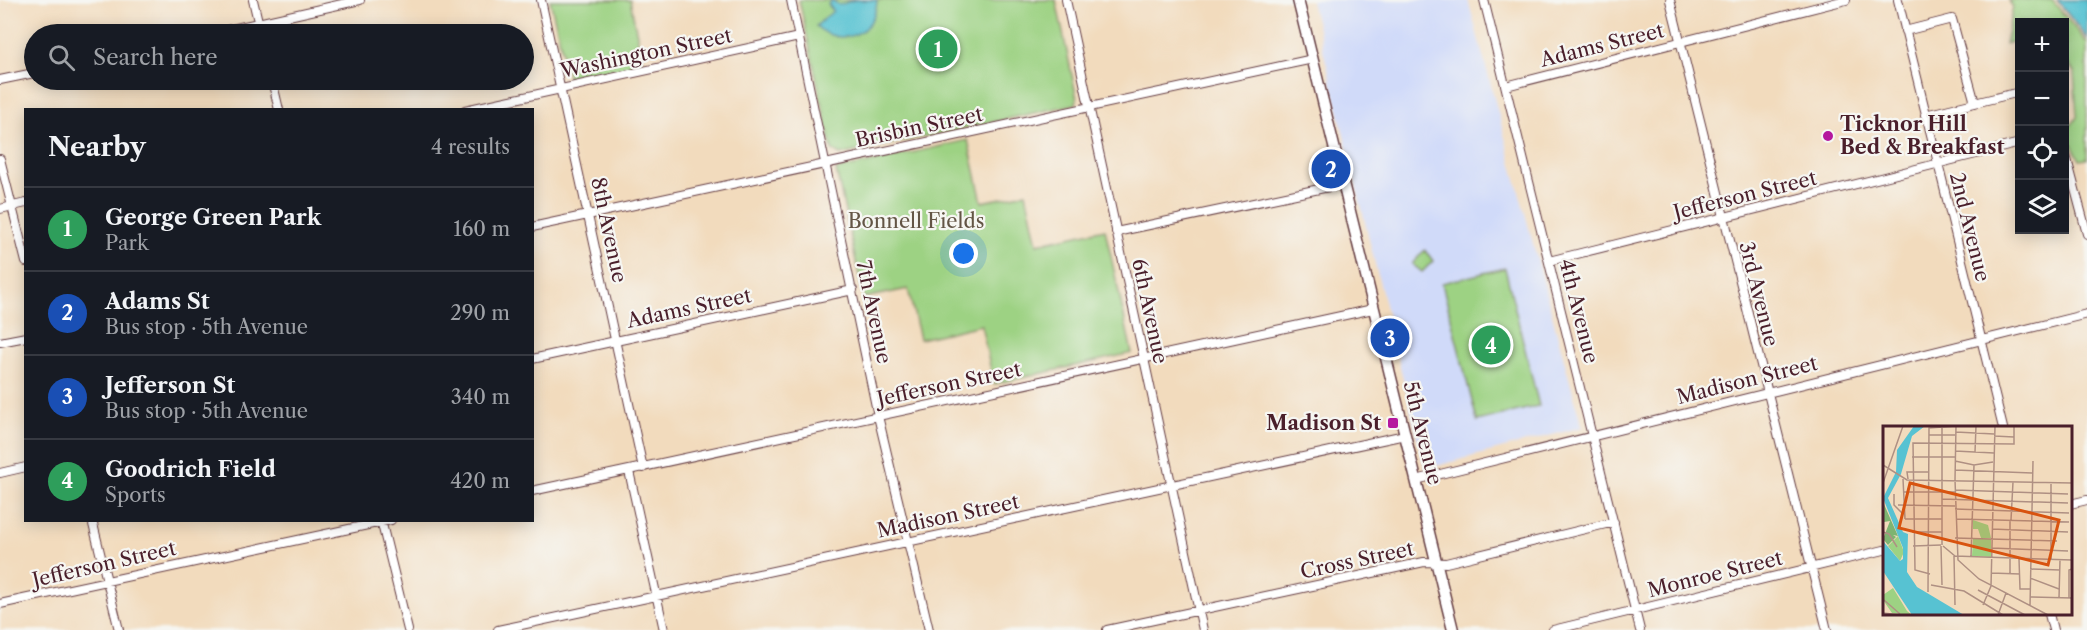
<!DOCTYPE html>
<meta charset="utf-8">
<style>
body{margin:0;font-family:"Libre Caslon Text",serif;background:#242831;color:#f1f3f6}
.controls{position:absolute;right:18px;top:18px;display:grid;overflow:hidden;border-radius:0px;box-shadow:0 3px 15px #0003}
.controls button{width:54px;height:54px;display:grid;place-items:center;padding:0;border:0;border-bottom:2px solid #363941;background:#171b24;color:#f1f3f6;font:30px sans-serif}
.you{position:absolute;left:964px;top:254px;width:21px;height:21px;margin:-15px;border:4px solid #fff;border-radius:50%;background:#1a73e8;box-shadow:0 0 0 9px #1a73e833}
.badge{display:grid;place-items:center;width:39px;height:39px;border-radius:50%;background:#7c3aed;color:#fff;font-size:20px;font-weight:700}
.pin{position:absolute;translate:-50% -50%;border:3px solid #fff;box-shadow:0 2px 6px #0006}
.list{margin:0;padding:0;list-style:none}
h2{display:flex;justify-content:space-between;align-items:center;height:78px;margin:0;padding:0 24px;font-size:26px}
h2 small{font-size:20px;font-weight:400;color:#9ea1a6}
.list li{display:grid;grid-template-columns:39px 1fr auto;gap:18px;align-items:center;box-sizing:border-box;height:84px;padding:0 24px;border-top:2px solid #363941}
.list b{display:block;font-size:22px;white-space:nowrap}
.list p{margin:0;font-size:20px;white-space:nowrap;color:#9ea1a6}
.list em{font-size:20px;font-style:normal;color:#9ea1a6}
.icon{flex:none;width:33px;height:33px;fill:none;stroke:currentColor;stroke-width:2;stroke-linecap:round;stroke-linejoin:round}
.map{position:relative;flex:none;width:2087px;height:630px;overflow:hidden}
.search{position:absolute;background:#171b24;box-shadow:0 3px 15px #0003;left:24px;top:24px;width:510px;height:66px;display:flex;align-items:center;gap:15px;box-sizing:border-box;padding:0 21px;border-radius:33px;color:#9ea1a6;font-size:22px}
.panel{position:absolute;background:#171b24;box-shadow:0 3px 15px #0003;left:24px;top:108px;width:510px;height:414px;border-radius:0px}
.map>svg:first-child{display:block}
.built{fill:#d0daf9}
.green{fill:#9dd283;stroke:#747857;stroke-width:1.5}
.water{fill:#57c2d2;stroke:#50707e;stroke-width:1.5}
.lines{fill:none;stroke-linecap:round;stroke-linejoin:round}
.minor-casing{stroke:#633b41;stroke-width:10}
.major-casing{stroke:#633b41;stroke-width:13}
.minor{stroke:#fff;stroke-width:8}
.major{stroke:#fff;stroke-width:10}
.poi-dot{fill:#b5179e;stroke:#f6f6f2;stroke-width:2}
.labels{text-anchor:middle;stroke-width:4.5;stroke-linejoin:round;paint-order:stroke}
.street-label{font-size:20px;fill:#4a1f2b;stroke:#f6f6f2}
.poi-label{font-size:20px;font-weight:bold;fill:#4a1f2b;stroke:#f6f6f2;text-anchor:start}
.park-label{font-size:20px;fill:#635545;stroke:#f6f6f2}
.inset-road{fill:none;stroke:#af9083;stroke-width:1.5}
.view{fill:#d8530f;fill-opacity:0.15;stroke:#d8530f;stroke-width:3}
.inset-edge{fill:none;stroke:#4a1f2b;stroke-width:3}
</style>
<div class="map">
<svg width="2087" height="630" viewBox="0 0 2087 630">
<rect width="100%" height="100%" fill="#f6f6f2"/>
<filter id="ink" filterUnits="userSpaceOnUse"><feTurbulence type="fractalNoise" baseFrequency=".0167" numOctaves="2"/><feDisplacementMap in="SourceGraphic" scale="12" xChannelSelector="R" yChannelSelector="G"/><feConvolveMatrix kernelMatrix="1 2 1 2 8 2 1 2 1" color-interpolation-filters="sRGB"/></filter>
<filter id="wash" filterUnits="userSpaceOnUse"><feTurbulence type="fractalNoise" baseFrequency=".008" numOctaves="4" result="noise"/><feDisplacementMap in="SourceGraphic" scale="24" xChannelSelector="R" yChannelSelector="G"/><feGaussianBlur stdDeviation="1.35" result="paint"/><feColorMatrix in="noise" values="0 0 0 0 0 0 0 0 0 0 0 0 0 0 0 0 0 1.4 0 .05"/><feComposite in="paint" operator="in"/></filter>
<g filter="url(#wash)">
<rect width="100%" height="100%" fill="#f2dbbd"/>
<!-- built -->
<path class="built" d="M1311,0H1468L1582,427L1425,469Z"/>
<!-- green -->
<path class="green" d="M550,0H630L643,65L569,80Z
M799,0H1056L1077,99L1076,104L840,155L832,150Z
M2008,0H2052L2087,43V159L2080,160L2065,133L2077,117L2074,72L2065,60L2064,22H2020L2019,39L2005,44L2013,7Z
M968,140L982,202L1026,193L1037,244L1105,229L1132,353L994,384L981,325L920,339L908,289L864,298L836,170Z
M1425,250L1433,261L1422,272L1412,264Z
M1505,268L1539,406L1477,421L1442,283Z"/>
<!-- water -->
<path class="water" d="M832,0L839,5L854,0H877C876,34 841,49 816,26L833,11L828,4Z
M2057,0H2087V39Z"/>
</g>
<g filter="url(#ink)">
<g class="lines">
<defs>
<path id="minor" d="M253,0L261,34
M541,0L643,468
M791,0L878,416L929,630
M1066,0L1203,630
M1484,0L1640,630
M1670,0L1827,630
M1898,0L2003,428
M1905,31L1952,19L1975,103
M209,34L360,0
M0,80L34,73
M272,80L279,110
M1506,86L1846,0
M465,110L799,37
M1925,115L2020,92
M2064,148L2087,234
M0,159L26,262
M0,209L26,203
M532,227L1313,59
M1116,232L1343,184
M1549,261L2020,143
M0,342L26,337
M532,359L853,290
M629,471L664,630
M0,473L26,467
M1416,480L2087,314
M532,491L1373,309
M2070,504L2087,500
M92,520L119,630
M381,520L408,630
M0,604L391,520
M2049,614L2053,630
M498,630L1405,435
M1107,630L1424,562L1446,563L1614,522
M1553,630L1884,550"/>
<path id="major" d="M1298,0L1453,630"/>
</defs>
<!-- minor casing -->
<use href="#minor" class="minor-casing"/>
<!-- major casing -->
<use href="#major" class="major-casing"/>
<!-- minor -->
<use href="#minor" class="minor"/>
<!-- major -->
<use href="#major" class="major"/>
</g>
</g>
<!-- markers -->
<g class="poi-dot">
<circle cx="1828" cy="136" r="6"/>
<rect x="1387" y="417" width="12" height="12" rx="3"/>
</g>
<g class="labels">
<!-- street labels -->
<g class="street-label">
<text transform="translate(1602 45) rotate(-14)" y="7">Adams Street</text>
<text transform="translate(646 53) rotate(-12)" y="7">Washington Street</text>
<text transform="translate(919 127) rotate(-12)" y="7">Brisbin Street</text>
<text transform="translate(1745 195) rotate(-14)" y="7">Jefferson Street</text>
<text transform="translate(1970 227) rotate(76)" y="7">2nd Avenue</text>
<text transform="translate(609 230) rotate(78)" y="7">8th Avenue</text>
<text transform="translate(1759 294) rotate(76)" y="7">3rd Avenue</text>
<text transform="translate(689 308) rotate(-12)" y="7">Adams Street</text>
<text transform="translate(1150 311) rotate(78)" y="7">6th Avenue</text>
<text transform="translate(1579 311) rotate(76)" y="7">4th Avenue</text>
<text transform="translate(874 312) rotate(78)" y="7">7th Avenue</text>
<text transform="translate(1747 380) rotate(-14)" y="7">Madison Street</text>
<text transform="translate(949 384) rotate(-12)" y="7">Jefferson Street</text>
<text transform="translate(1423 433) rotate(76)" y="7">5th Avenue</text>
<text transform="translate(948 516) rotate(-12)" y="7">Madison Street</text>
<text transform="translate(1357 560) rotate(-12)" y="7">Cross Street</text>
<text transform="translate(104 564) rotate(-13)" y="7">Jefferson Street</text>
<text transform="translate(1715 574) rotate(-14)" y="7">Monroe Street</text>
</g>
<!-- poi labels -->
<g class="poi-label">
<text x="1840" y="131">Ticknor Hill<tspan x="1840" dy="23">Bed &amp; Breakfast</tspan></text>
<text x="1381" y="430" text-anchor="end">Madison St</text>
</g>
<!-- park labels -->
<g class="park-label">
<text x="916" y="228">Bonnell Fields</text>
</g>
</g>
<!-- overview -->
<g transform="translate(1883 426)">
<rect width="189" height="189" fill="#f2dbbd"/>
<path d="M90,94L105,99L108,112H98L95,103H90ZM15,110L21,126L17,135L5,120ZM90,113H108V131L89,130ZM10,162L24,185L29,189L9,187L0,174V169Z" fill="#9dd283"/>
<path d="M0,76L15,110L10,109L13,111L5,119L0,113L7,95L1,96Z" fill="#7eb471"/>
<path d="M31,0H42L29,10L18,48L5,72L20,106L25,108L24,146L34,161L81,189H29L0,145V115L17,135L20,133V122L0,72L13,46L14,24Z" fill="#57c2d2"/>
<path class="inset-road" d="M73,6L111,8M46,9H72M111,10L131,11M72,25L111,27M92,26L93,0M29,31H72M72,35L91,39L110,36M0,39L24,54L189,57M72,44L149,47M20,53L22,93M25,53L24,46H45M72,54L73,0M72,54L75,134L96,153L165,189M0,57L20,0M72,64L185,68M20,66H72M11,68V79L19,87M59,73L185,77M15,79L72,80M72,83L186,87M22,93H59M74,93L186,96M128,94L130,56M109,103L185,106M0,106L6,108L14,121M29,106H59M72,112L174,115M59,119V0M30,120L58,119M58,120L59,159M60,120L72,130L189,134M109,122L185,125M71,130L72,179M88,131L91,39M136,133L137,163H147M168,134V58M147,143L177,144M108,147L137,148M47,148L32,144L30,17L131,18V0M127,148V94M147,152L176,163M48,159L81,165L120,189M95,164L142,189M45,166L46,2L73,0M147,171L189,172M176,172L177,134M186,172V144L189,143M1,174L17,188M100,179L108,160L112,0M147,180L150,35M0,187L18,189M115,189L123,167"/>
<path class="view" d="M27,57L176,94L165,139L16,102Z"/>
<rect width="189" height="189" class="inset-edge"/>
</g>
</svg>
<div class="controls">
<button>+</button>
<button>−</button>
<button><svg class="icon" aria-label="locate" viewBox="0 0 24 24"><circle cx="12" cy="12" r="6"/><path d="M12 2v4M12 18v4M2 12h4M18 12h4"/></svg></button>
<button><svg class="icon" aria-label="layers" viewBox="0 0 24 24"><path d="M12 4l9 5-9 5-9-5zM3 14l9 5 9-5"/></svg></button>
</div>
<div class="you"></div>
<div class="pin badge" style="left:938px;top:49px;background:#2e9e5b">1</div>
<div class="pin badge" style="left:1331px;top:169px;background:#1a4fb4">2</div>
<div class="pin badge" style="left:1390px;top:338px;background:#1a4fb4">3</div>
<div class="pin badge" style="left:1491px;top:345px;background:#2e9e5b">4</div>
<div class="search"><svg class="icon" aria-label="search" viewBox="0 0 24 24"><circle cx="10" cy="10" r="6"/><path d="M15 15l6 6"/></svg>Search here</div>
<section class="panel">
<h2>Nearby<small>4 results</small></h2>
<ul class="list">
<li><span class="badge" style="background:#2e9e5b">1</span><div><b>George Green Park</b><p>Park</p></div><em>160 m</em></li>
<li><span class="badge" style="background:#1a4fb4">2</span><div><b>Adams St</b><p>Bus stop · 5th Avenue</p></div><em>290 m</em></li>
<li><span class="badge" style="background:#1a4fb4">3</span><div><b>Jefferson St</b><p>Bus stop · 5th Avenue</p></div><em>340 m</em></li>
<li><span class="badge" style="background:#2e9e5b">4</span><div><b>Goodrich Field</b><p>Sports</p></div><em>420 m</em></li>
</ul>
</section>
</div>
